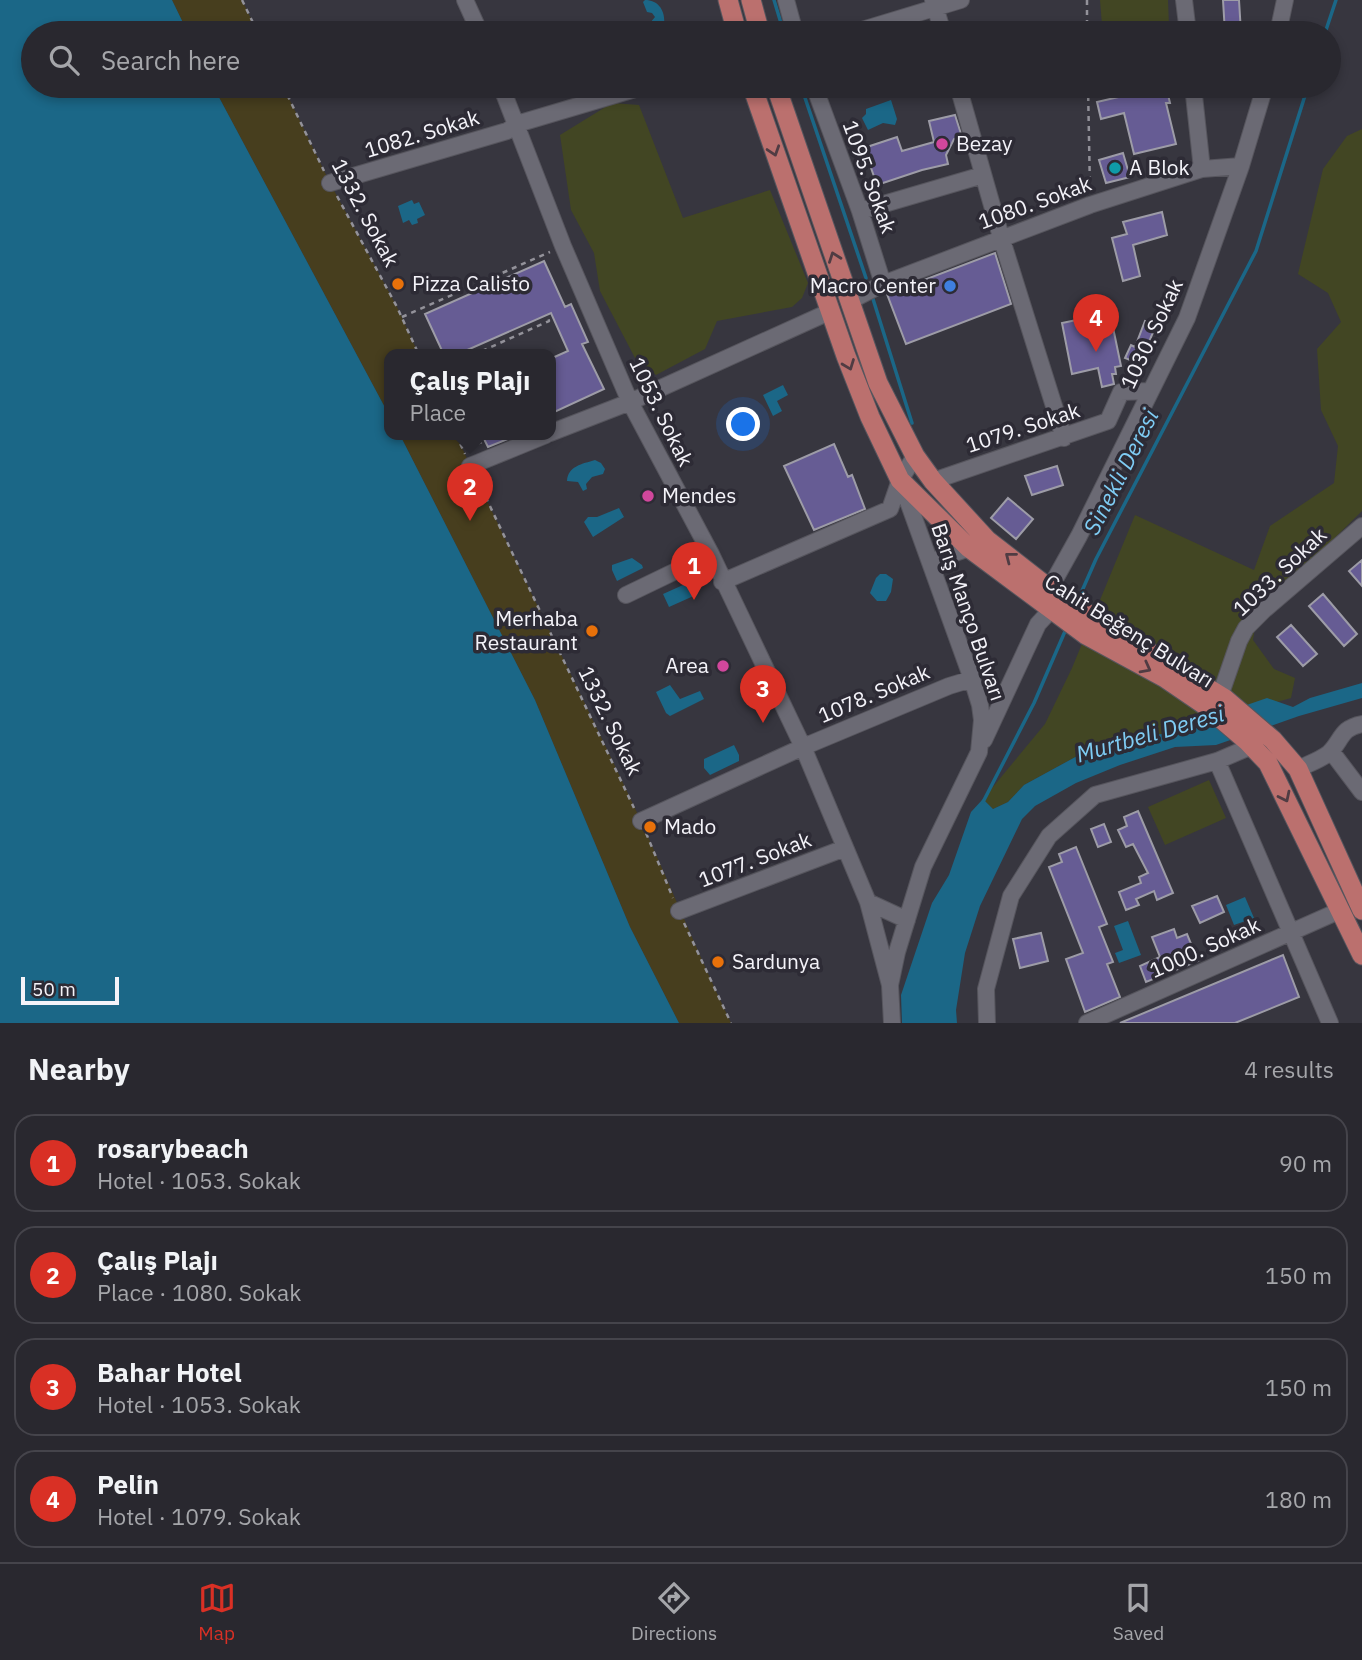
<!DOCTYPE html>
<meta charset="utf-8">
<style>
body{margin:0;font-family:"IBM Plex Sans",sans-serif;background:#35343b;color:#f1f3f6}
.scale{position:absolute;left:21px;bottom:18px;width:98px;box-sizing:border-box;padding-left:7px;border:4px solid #f4f3f9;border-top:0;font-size:19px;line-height:24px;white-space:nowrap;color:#f4f3f9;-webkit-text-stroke:5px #2d2b35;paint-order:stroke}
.you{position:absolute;left:744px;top:425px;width:24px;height:24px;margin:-18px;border:5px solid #fff;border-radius:50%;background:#1a73e8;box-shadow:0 0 0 10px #1a73e833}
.badge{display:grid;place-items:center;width:46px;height:46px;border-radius:50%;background:#d93025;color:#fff;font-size:23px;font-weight:700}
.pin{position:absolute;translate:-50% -58px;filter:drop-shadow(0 2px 4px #0008)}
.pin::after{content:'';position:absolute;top:37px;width:24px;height:21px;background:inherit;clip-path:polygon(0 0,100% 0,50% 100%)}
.popup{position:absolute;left:384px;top:349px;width:172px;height:91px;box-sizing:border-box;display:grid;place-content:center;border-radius:14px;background:#29282f;filter:drop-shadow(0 2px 5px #0005);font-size:23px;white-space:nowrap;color:#a5a6aa}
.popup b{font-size:26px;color:#f1f3f6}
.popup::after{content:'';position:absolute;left:50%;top:100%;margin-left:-14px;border:14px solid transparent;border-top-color:#29282f}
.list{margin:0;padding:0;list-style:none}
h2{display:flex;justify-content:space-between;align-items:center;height:91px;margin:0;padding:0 28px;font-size:30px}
h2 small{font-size:23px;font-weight:400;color:#a5a6aa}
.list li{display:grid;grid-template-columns:46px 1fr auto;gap:21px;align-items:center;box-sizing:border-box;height:98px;margin:0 14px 14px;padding:0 14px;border:2px solid #45444b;border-radius:21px}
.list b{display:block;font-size:26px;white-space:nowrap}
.list p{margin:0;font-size:23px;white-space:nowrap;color:#a5a6aa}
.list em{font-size:23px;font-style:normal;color:#a5a6aa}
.icon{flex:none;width:38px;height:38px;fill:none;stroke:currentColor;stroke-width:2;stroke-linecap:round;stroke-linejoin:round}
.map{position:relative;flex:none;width:1362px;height:1023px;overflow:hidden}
.search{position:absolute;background:#29282f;box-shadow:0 4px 10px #0003;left:21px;right:21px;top:21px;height:77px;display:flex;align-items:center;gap:18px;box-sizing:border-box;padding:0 24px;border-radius:38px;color:#a5a6aa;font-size:26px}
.sheet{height:539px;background:#29282f}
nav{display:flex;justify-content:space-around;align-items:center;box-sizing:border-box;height:98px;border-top:2px solid #45444b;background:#29282f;font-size:19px;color:#a5a6aa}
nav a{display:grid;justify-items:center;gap:4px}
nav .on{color:#d93025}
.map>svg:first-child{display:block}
.green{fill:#424623}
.sand{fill:#473e1e}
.water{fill:#1b6787}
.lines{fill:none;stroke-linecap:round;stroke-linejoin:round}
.stream{stroke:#1b6787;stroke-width:3.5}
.building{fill:#665c94;stroke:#9d9ca7;stroke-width:2}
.minor-casing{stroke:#56555d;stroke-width:18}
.major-casing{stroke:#56555d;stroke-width:21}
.path{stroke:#93929a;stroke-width:2.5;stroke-dasharray:5 5;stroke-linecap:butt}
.minor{stroke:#6b6a74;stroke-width:16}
.major{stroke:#bb706e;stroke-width:19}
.oneway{stroke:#503c43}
.hotel-dot{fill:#d1479c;stroke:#2d2b35;stroke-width:2.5}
.culture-dot{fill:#0f9aa8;stroke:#2d2b35;stroke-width:2.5}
.food-dot{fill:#e8710a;stroke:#2d2b35;stroke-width:2.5}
.shop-dot{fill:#3f7fe0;stroke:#2d2b35;stroke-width:2.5}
.labels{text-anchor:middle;stroke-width:7;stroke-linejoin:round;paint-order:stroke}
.street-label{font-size:21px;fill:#f4f3f9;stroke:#2d2b35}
.poi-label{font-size:21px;fill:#f4f3f9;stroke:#2d2b35;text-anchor:start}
.water-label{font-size:23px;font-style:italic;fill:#7fccf4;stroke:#2d2b35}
</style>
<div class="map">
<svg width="1362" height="1023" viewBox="0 0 1362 1023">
<rect width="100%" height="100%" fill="#37363f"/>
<!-- green -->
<path class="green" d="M1100,0H1168L1169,26L1133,33H1107L1102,25Z
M612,103L639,105L683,218L770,190L808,283L802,298L792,307L717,321L705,349L656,375L635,358L600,291L594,253L571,210L560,135Z
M1362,129V511L1257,615L1253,640L1274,669L1295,678L1291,698L1204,723L1182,734H1161L1139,739L1079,755L1024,785L1008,802L993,809L983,799L1045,724L1072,668L1135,515L1254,570L1270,526L1334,483L1338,446L1321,410L1317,349L1341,322L1328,293L1298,274L1323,169L1347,136Z
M1209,780L1226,818L1165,845L1148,807Z"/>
<!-- sand -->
<path class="sand" d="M172,0H242L258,33H188Z
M213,86H283L330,183L397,307L419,355H390L389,415Z
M400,435H456C516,564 580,691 640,819C671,887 699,956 731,1023H679L630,927L535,700Z"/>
<!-- water -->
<path class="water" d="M0,0H172L188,33H33V86H213L389,415L390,435H400L535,700L630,927L679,1023H0Z
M645,0C662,0 668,17 662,32L657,30L650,23L655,17L652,13L647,12L643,2Z
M891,100L897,119L895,125L883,123L868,130L862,118L866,114V109Z
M412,200L414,204L419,202L425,215L417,219L418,223L412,225L409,220L403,223L398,206Z
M783,385L788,395L777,401L782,411L773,416L763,395Z
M595,460L601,463L605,469L603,474L592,477L586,484L587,489L583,491L578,482L567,481C568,466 582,464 595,460Z
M619,508L624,517L593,537L584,522L588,517H597Z
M632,558L642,565L643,568L617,581L612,570V565Z
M880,574H886L893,579L891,592L886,601H877L870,593L876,578Z
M692,581L698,594L669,607L663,594Z
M1362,683V698L1299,716L1216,745L1175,747L1120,765L1076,783L1035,806L1022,819L980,906L965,953L956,1010L957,1023H902L901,995L932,903L949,875L971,812L983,799L993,809L1008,802L1024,785L1079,755L1139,739L1161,734H1182L1203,723L1206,719L1267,698L1293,707L1310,698Z
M670,685L680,699L700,691L704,699L670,716L666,713L656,692Z
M734,745L739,755V761L710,775L704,768V759Z
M1245,897L1254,918L1234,925L1226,905Z
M1128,921L1141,955L1119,963L1115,953L1123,950L1114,926Z"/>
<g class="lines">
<!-- stream -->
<path class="stream" d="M774,0L784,33
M1325,33L1336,0
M801,86L866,278
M873,299L912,423
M1078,600L1096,559L1256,251L1308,86
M983,802L1034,703L1066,629"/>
</g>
<!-- building -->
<path class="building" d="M1223,0H1239L1241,33H1225Z
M1166,86L1170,103H1166L1176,144L1134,154L1124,113L1101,119L1097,102Z
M955,115L962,137L954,139L946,155L948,164L922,170L877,185L864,148L897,137L902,151L934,142L929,121Z
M1123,153L1130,177L1106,183L1099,160Z
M1162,212L1167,235L1133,245L1140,276L1123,281L1112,238L1127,234L1123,222Z
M995,253L1011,304L906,344L887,294Z
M544,261L565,307L571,304L588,342L582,344L604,389L550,414V359L568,351L551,313L456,355H444L425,314Z
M1110,313L1121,366L1115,367L1116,374H1112L1114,384L1102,387L1098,368L1072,374L1062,323Z
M1145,321L1156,325L1140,364L1125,358L1131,345L1135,347Z
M482,435H518L488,447Z
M834,444L848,477L852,475L865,509L814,530L784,466Z
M1057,466L1063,485L1032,495L1025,476Z
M1008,498L1033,519L1016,539L991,518Z
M1362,560V586L1349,571Z
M1323,594L1357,634L1344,646L1309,606Z
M1291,625L1317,654L1303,666L1277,637Z
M1138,811L1173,893L1157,900L1154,891L1136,899L1139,905L1126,910L1119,892L1141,883L1139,877L1148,873L1133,844L1126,847L1118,830L1127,826L1124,817Z
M1104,824L1111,842L1098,847L1091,829Z
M1076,847L1107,924L1099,927L1113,962L1107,964L1120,997L1085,1012L1066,959L1083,953L1049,867L1062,862L1059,854Z
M1217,896L1224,912L1200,923L1192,906Z
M1174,929L1177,938L1187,934L1198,961L1146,982L1140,966L1160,957L1152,937Z
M1041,933L1048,961L1020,968L1013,939Z
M1283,955L1299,997L1235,1023H1120Z"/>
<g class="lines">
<defs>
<path id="minor" d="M465,0L480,33
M786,0L795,33
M933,0L943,33
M1184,0L1188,33
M852,33L961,0
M1278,33L1285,0
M501,86L563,246L630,402L711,554L803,747L868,902L890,985
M814,86L860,211L883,284
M958,86L1001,237L1064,438
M1193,86L1202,169
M330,183L507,131L517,124L645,86
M860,211L983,175
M850,301L883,284L1090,205L1202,169L1241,166
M550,433L630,402L829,312
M470,466L546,435
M933,481L1108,421L1121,392L1149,391
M930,562L969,548
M722,582L890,509L900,480L915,456
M1046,586L1055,579L1079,536L1187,318L1241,166L1265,86
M626,595L711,554
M1220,696L1239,641L1246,628L1264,610L1362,526
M984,740L1038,624L1050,611
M1331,751L1362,792
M1217,761L1330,1023
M1298,769C1308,764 1320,760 1329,753C1342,741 1340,728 1362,724
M641,821L803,747L949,686L972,679
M868,902L907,920
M679,911L845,848
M892,1023L890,985L897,952L923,867L979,752L982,720L980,705L972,679L901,482
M987,1023L986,989L1011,896L1049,836L1095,795L1217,761L1252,746
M1087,1023L1341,910"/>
<path id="major" d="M728,0L737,33
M751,0L760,33
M752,86L846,356L870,417L900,480L969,548L1086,635L1165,678L1206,706L1247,741L1268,763L1362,955
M776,86L878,383L915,456L933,481L987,540L1046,586L1095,619L1224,698L1273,740L1298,769L1362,910"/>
</defs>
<!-- minor casing -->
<use href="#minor" class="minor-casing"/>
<!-- major casing -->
<use href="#major" class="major-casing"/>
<!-- path -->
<path class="path" d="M242,0L258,33
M1087,0V33
M283,86L324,171
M1088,86L1090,191
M337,196L397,307L419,355
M402,317L550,252
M468,349L471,355
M473,355L549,321L547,314
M456,435L465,454
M473,435L477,444L485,441
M477,479L634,808
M646,833L673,898
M684,923L731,1023"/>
<!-- minor -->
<use href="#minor" class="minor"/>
<!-- major -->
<use href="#major" class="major"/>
</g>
<!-- one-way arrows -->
<defs><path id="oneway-chevron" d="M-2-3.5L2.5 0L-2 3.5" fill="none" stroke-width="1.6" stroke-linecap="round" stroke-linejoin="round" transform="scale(1.75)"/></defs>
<g class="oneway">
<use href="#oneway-chevron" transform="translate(774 151) rotate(72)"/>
<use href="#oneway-chevron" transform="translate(834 257) rotate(-110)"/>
<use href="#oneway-chevron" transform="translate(849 365) rotate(69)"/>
<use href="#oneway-chevron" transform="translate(1010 557) rotate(-142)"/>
<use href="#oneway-chevron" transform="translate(1146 668) rotate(28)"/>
<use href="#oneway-chevron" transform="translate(1285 797) rotate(64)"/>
</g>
<!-- markers -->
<g class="hotel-dot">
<circle cx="942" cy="144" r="7"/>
<circle cx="648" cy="496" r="7"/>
<circle cx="723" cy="666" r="7"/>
</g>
<circle class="culture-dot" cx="1115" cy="168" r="7"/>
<g class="food-dot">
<circle cx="398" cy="284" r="7"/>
<circle cx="592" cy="631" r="7"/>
<circle cx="650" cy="827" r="7"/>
<circle cx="718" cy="962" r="7"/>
</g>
<circle class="shop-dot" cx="950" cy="286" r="7"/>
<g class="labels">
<!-- street labels -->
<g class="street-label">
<text transform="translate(422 134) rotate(-17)" y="7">1082. Sokak</text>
<text transform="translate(869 177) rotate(70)" y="7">1095. Sokak</text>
<text transform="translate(1035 203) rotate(-20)" y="7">1080. Sokak</text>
<text transform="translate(365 213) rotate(62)" y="7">1332. Sokak</text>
<text transform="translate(1152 334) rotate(-65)" y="7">1030. Sokak</text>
<text transform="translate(661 412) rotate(64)" y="7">1053. Sokak</text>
<text transform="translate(1023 428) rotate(-18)" y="7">1079. Sokak</text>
<text transform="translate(1280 572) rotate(-43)" y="7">1033. Sokak</text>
<text transform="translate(968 612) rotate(71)" y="7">Barış Manço Bulvarı</text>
<text transform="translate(1129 631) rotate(32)" y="7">Cahit Beğenç Bulvarı</text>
<text transform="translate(874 694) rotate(-23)" y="7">1078. Sokak</text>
<text transform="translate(610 721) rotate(64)" y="7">1332. Sokak</text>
<text transform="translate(755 860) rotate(-21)" y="7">1077. Sokak</text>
<text transform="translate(1205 948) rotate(-24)" y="7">1000. Sokak</text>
</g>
<!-- poi labels -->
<g class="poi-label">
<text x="956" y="151">Bezay</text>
<text x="1129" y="175">A Blok</text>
<text x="412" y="291">Pizza Calisto</text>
<text x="936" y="293" text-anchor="end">Macro Center</text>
<text x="662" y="503">Mendes</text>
<text x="578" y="626" text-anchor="end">Merhaba<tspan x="578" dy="24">Restaurant</tspan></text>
<text x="709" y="673" text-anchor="end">Area</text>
<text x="664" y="834">Mado</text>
<text x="732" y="969">Sardunya</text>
</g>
<!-- water labels -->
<g class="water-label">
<text transform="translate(1121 472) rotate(-63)" y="8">Sinekli Deresi</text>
<text transform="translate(1150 734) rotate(-16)" y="8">Murtbeli Deresi</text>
</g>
</g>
</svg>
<div class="scale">50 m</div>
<div class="you"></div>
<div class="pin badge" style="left:694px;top:600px">1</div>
<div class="pin badge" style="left:470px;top:521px">2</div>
<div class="popup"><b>Çalış Plajı</b>Place</div>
<div class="pin badge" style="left:763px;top:723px">3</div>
<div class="pin badge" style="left:1096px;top:352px">4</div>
<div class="search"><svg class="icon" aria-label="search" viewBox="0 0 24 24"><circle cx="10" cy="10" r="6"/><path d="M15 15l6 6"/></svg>Search here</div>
</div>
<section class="sheet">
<h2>Nearby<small>4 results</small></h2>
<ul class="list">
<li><span class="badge">1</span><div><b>rosarybeach</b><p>Hotel · 1053. Sokak</p></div><em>90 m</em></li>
<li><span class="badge">2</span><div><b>Çalış Plajı</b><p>Place · 1080. Sokak</p></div><em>150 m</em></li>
<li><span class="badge">3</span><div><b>Bahar Hotel</b><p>Hotel · 1053. Sokak</p></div><em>150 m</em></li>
<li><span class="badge">4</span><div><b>Pelin</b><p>Hotel · 1079. Sokak</p></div><em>180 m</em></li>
</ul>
</section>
<nav>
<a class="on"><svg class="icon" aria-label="map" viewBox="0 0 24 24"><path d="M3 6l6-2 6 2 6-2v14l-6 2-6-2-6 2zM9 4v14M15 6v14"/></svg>Map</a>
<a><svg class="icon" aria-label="directions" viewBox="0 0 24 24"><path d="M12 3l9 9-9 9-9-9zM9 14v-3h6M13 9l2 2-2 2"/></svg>Directions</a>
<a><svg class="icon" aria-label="saved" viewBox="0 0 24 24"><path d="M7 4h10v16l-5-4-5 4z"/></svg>Saved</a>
</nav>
